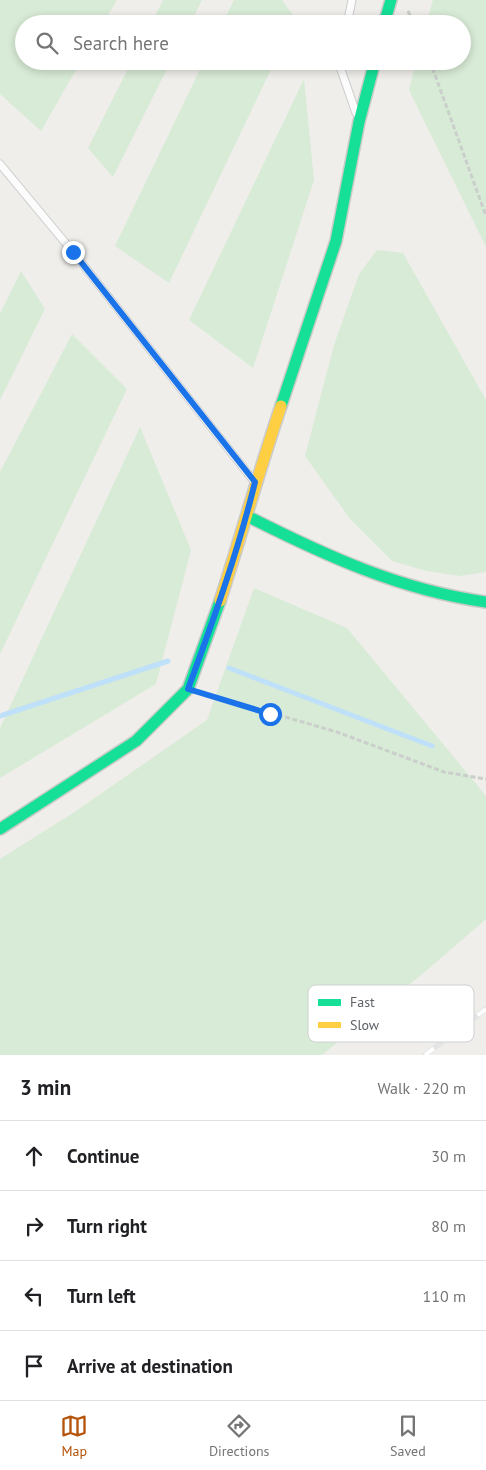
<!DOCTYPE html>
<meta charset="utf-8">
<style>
body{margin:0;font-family:"PT Sans",sans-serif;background:#f2f2f2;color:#202124}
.stop{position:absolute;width:15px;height:15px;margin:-11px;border:4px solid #1a73e8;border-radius:50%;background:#fff}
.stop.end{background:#1a73e8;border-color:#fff;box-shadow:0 1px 5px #0008}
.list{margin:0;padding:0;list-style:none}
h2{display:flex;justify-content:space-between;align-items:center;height:65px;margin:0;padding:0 20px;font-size:21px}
h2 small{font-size:16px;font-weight:400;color:#757577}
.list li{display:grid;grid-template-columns:32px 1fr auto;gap:15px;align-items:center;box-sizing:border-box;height:70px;padding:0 20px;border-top:1px solid #e0e0e0}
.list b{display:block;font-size:19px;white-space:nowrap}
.list em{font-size:16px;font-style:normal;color:#757577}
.icon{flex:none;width:28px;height:28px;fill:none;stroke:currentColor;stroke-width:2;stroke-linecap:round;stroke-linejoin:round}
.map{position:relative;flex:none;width:486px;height:1055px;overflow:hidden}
.search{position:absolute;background:#fff;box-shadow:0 2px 8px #0003;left:15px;right:15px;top:15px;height:55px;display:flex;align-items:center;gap:12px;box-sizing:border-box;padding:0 18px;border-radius:28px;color:#757577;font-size:19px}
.sheet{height:345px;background:#fff}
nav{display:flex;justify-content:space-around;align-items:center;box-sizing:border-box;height:70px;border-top:1px solid #e0e0e0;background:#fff;font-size:14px;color:#757577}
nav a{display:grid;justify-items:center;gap:2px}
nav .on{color:#b45309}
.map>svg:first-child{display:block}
.green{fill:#d8ebd6}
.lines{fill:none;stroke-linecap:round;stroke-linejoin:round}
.stream{stroke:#bfe0f9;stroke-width:5}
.lane-casing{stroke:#cbcccc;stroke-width:9}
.fast-casing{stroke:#cacacb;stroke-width:14}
.slow-casing{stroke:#cacacb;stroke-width:14}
.path{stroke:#cacfcc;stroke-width:3;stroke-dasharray:5 2.5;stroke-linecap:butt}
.lane{stroke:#fdfcfc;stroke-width:7}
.fast{stroke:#16e098;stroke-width:11}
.slow{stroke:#ffcf43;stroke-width:11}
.rail-casing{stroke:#e4e4e4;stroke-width:5.5}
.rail{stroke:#fff;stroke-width:4;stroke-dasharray:11;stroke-linecap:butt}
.route{stroke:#1a73e8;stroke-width:6}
.key{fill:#fff;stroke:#cfd0d2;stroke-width:1}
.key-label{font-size:14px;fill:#5f6368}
</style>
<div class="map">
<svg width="486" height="1055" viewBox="0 0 486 1055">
<rect width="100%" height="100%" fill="#efeeea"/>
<!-- green -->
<path class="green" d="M0,0H117L103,24H24V61H81L41,131L0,94Z
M163,0H202L190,24H151Z
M234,0H282L296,19L293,24H222Z
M433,0H486V247L409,90L416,61H462V24H426Z
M132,61H171L113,177L88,148Z
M204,61H275L169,283L115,246Z
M304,79L314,180L253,368L189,320Z
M377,250L403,253L486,400V572L460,576L426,571L392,561L350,519L305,456L334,345L359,274Z
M21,271L45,309L0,400V314Z
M72,334L127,389L0,654V472Z
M140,427L191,550L156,684L0,778V728Z
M254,588L347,628L486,796V919L427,970L322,1055H0V859L73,813L207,720Z"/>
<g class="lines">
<!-- stream -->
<path class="stream" d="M229,668L432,746
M0,716L168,661"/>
<defs>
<path id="lane" d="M347,24L352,0
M338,61L356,113
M0,164L73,252L253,480"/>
<path id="fast" d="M384,24L391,0
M281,406L336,241L359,122L375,61
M247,516C324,555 400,590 486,602
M0,829L136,741L188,689L220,601"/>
<path id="slow" d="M220,601C241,536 259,471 281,406"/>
</defs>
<!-- lane casing -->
<use href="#lane" class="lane-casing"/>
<!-- fast casing -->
<use href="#fast" class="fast-casing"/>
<!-- slow casing -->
<use href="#slow" class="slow-casing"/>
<!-- path -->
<path class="path" d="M408,11L414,24
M430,61L486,216
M206,694L337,732L444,772L486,779"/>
<!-- lane -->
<use href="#lane" class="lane"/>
<!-- fast -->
<use href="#fast" class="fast"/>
<!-- slow -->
<use href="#slow" class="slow"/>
<defs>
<path id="rail" d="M425,1055L486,1009"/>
</defs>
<!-- rail casing -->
<use href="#rail" class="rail-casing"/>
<!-- rail -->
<use href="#rail" class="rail"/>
</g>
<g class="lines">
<!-- route -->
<path class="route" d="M73,252L255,482C238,552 213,621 188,689L270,714"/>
</g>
<!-- legend -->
<rect x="308" y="985" width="166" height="57" rx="8" class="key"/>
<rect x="318" y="999" width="23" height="7" fill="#16e098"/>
<rect x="318" y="1022" width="23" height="6" fill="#ffcf43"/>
<g class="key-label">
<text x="350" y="1007">Fast</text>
<text x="350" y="1030">Slow</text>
</g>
</svg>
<div class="stop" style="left:270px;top:714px"></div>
<div class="stop end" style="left:73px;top:252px"></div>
<div class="search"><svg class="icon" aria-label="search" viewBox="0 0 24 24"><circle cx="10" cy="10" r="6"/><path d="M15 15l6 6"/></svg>Search here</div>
</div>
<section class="sheet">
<h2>3 min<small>Walk · 220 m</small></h2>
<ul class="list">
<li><svg class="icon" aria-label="ahead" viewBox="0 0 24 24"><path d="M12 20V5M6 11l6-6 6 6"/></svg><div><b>Continue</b></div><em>30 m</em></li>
<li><svg class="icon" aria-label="right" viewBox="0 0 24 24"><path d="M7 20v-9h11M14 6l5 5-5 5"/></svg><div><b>Turn right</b></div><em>80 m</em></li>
<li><svg class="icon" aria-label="left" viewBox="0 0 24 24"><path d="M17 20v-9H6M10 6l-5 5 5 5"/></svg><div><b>Turn left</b></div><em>110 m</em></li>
<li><svg class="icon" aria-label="arrive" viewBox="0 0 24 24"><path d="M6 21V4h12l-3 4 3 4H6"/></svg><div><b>Arrive at destination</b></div></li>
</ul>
</section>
<nav>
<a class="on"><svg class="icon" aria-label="map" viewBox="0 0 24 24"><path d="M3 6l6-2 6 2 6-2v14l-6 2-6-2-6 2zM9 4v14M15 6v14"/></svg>Map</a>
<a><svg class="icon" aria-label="directions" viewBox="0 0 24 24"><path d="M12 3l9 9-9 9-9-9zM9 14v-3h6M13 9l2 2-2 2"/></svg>Directions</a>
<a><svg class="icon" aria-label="saved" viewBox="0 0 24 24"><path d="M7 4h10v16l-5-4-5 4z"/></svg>Saved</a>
</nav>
